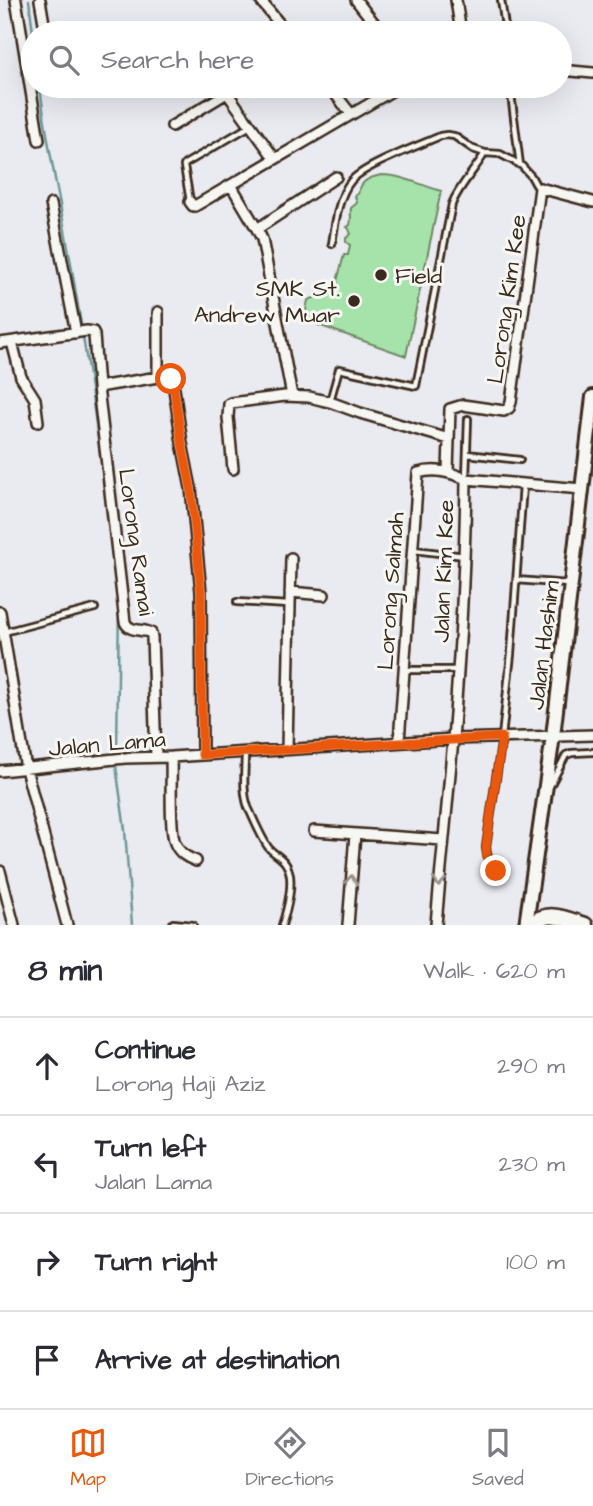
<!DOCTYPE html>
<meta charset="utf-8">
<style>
body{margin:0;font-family:"Architects Daughter",sans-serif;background:#f2f2f3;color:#2b2b33}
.stop{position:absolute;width:21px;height:21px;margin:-16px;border:5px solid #ea580c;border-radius:50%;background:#fff}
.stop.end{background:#ea580c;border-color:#fff;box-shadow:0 2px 7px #0008}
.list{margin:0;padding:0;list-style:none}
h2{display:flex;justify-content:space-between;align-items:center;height:91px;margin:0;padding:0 28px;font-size:30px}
h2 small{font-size:23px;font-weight:400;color:#7c7c81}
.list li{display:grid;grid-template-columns:46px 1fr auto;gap:21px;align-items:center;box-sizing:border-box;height:98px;padding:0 28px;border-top:2px solid #e1e1e2}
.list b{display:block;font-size:26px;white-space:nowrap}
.list p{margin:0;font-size:23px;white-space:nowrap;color:#7c7c81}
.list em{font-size:23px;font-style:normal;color:#7c7c81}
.icon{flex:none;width:38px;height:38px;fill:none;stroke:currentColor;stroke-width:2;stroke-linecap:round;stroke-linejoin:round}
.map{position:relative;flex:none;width:593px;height:925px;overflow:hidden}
.search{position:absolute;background:#fff;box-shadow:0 7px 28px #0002;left:21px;right:21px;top:21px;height:77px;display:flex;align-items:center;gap:18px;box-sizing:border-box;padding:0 24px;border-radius:38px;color:#7c7c81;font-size:26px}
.sheet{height:483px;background:#fff}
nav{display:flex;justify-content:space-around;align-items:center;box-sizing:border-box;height:98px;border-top:2px solid #e1e1e2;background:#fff;font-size:19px;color:#7c7c81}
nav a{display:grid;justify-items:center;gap:4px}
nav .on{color:#ea580c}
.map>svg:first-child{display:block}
.green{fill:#a5e3ab;stroke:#708664;stroke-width:2}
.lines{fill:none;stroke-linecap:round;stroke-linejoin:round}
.stream{stroke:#6d9896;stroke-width:2.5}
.lane-casing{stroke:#3b2a1e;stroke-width:10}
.street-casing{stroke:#3b2a1e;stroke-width:14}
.secondary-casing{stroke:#3b2a1e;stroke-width:18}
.primary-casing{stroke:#3b2a1e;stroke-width:19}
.lane{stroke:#f6f6f2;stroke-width:4.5}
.street{stroke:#f6f6f2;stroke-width:9}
.secondary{stroke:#f6f6f2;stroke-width:12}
.primary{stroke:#f6f6f2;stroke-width:14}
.oneway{stroke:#989088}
.route{stroke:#ea580c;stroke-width:9}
.poi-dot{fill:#3b2a1e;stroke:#f6f6f2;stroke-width:2.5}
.labels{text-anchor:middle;stroke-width:6;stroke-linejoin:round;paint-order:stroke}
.poi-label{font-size:23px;fill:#3b2a1e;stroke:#f6f6f2;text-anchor:start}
.street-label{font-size:23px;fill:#3b2a1e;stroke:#f6f6f2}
</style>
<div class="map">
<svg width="593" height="925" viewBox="0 0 593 925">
<rect width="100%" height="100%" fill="#eaeaf1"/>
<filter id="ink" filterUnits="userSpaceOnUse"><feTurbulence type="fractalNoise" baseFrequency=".0143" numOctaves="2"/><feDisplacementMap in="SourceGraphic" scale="14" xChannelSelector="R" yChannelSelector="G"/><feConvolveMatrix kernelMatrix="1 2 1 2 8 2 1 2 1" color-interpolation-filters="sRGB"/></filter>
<g filter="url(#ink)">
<!-- green -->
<path class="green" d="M381,175C402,175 421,185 441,191L406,356L304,320L308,300L317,297L320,290L335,289L344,255H348L350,245L346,242V238L351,234L349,229L347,227L350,225C352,219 350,214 351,208L357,203L355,196C362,190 356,196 360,188C364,179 372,177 381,175Z"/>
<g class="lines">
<!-- stream -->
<path class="stream" d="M29,0L33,33
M40,86C47,148 62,209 72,270C86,351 98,433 108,514
M117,750L119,601
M116,766L125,830L132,925"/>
<defs>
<path id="lane" d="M501,0L506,33
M510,86L520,165
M190,201L184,166L185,164L250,126
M332,244C335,225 338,196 351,181C363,166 420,145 440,136L447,135L454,136L473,149L485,153L500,154L521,165L531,176L536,185L539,188
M330,401L339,369L416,386L452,204C459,186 475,170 485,153
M467,454L520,460
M466,478L468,419
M414,550L465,556
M517,580L568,584
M237,602L289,605
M4,632L95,608
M404,670H457
M245,752C245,769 242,790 248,807C253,818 261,837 268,847C273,854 283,857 287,866C295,880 287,910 282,925
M550,786L566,755L572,753L593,752
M500,873C490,868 487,858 486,847L502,737L511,654L523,485
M173,923L193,925"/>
<path id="street" d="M16,0L39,140
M40,0L44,23
M260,0L287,33
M356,0L382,33
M456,0L461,33
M571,71L593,73
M222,86L275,159
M329,86L351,114
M172,126L227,93
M231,185L257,229L262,239L292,396
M190,202L193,206H195L400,86
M51,204L76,333
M257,229L336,177
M12,342L21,377L35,399L38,422
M0,343L87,331L93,332L94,335L98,387L125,622C130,633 142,628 151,633L152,637L156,757
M158,377V312
M98,387L164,376L171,379L173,382L182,443L191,488L201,592L202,755
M233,469L228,417L229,404L231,403L285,396L309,397L330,402L360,413L449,439
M448,471L450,409L463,405L504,411L509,408L511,402L540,188L593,202
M290,592L324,595
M0,612L26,769L67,925
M399,742L418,473C435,468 450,472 466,479L582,489
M287,749L291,558
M171,757C172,775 169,829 175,843C179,853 186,857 196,861
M0,771L125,758L171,757L453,739L593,735
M314,831L443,840
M0,871L14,925
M348,925L355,834
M436,925C441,863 448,801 453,739C460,653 465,566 466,479"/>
<path id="secondary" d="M526,925L553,736L593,397"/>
<path id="primary" d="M531,925C547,909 566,919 585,925"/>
</defs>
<!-- lane casing -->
<use href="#lane" class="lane-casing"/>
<!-- street casing -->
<use href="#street" class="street-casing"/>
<!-- secondary casing -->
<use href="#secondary" class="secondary-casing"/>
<!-- primary casing -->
<use href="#primary" class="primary-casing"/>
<!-- lane -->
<use href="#lane" class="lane"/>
<!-- street -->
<use href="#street" class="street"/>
<!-- secondary -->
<use href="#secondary" class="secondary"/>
<!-- primary -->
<use href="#primary" class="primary"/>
</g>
<!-- one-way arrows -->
<defs><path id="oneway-chevron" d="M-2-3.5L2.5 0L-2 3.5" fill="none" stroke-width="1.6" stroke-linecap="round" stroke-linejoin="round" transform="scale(1.75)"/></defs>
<g class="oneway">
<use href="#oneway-chevron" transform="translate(351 880) rotate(-86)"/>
<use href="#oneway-chevron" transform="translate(439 882) rotate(94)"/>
</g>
</g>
<g class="lines" filter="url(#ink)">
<!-- route -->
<path class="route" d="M171,379L173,382L182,443L191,488L201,592L202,755L502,737L486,847L487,857L496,871"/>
</g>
<!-- markers -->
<g class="poi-dot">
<circle cx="381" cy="275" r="7"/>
<circle cx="354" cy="301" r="7"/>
</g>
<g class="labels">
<!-- poi labels -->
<g class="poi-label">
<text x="395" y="283">Field</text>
<text x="340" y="296" text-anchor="end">SMK St.<tspan x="340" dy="26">Andrew Muar</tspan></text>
</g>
<!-- street labels -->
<g class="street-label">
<text transform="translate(506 299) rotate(-82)" y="8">Lorong Kim Kee</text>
<text transform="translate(137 542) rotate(82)" y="8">Lorong Ramai</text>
<text transform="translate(443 571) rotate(-88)" y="8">Jalan Kim Kee</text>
<text transform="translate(390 591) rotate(-86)" y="8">Lorong Salmah</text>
<text transform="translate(543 645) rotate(-83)" y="8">Jalan Hashim</text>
<text transform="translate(107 743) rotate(-5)" y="8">Jalan Lama</text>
</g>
</g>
</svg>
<div class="stop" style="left:171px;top:379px"></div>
<div class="stop end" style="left:496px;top:871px"></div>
<div class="search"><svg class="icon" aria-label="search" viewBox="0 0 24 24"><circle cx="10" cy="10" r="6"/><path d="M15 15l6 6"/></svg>Search here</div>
</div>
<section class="sheet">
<h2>8 min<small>Walk · 620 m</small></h2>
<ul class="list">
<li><svg class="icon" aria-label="ahead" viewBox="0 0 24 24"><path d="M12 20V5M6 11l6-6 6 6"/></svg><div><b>Continue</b><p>Lorong Haji Aziz</p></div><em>290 m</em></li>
<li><svg class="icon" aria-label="left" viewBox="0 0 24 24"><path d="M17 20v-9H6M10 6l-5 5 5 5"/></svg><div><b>Turn left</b><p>Jalan Lama</p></div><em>230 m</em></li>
<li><svg class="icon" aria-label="right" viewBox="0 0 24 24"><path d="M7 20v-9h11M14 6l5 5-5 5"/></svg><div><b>Turn right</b></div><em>100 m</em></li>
<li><svg class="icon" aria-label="arrive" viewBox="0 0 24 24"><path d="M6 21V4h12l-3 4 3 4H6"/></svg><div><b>Arrive at destination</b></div></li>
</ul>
</section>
<nav>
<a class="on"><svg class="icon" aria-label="map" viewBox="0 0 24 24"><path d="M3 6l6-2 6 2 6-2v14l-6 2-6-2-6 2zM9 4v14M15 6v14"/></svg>Map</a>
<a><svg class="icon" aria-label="directions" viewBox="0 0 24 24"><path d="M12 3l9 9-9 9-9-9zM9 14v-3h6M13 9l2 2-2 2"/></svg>Directions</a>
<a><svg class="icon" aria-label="saved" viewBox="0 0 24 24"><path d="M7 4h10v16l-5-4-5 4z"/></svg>Saved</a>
</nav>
